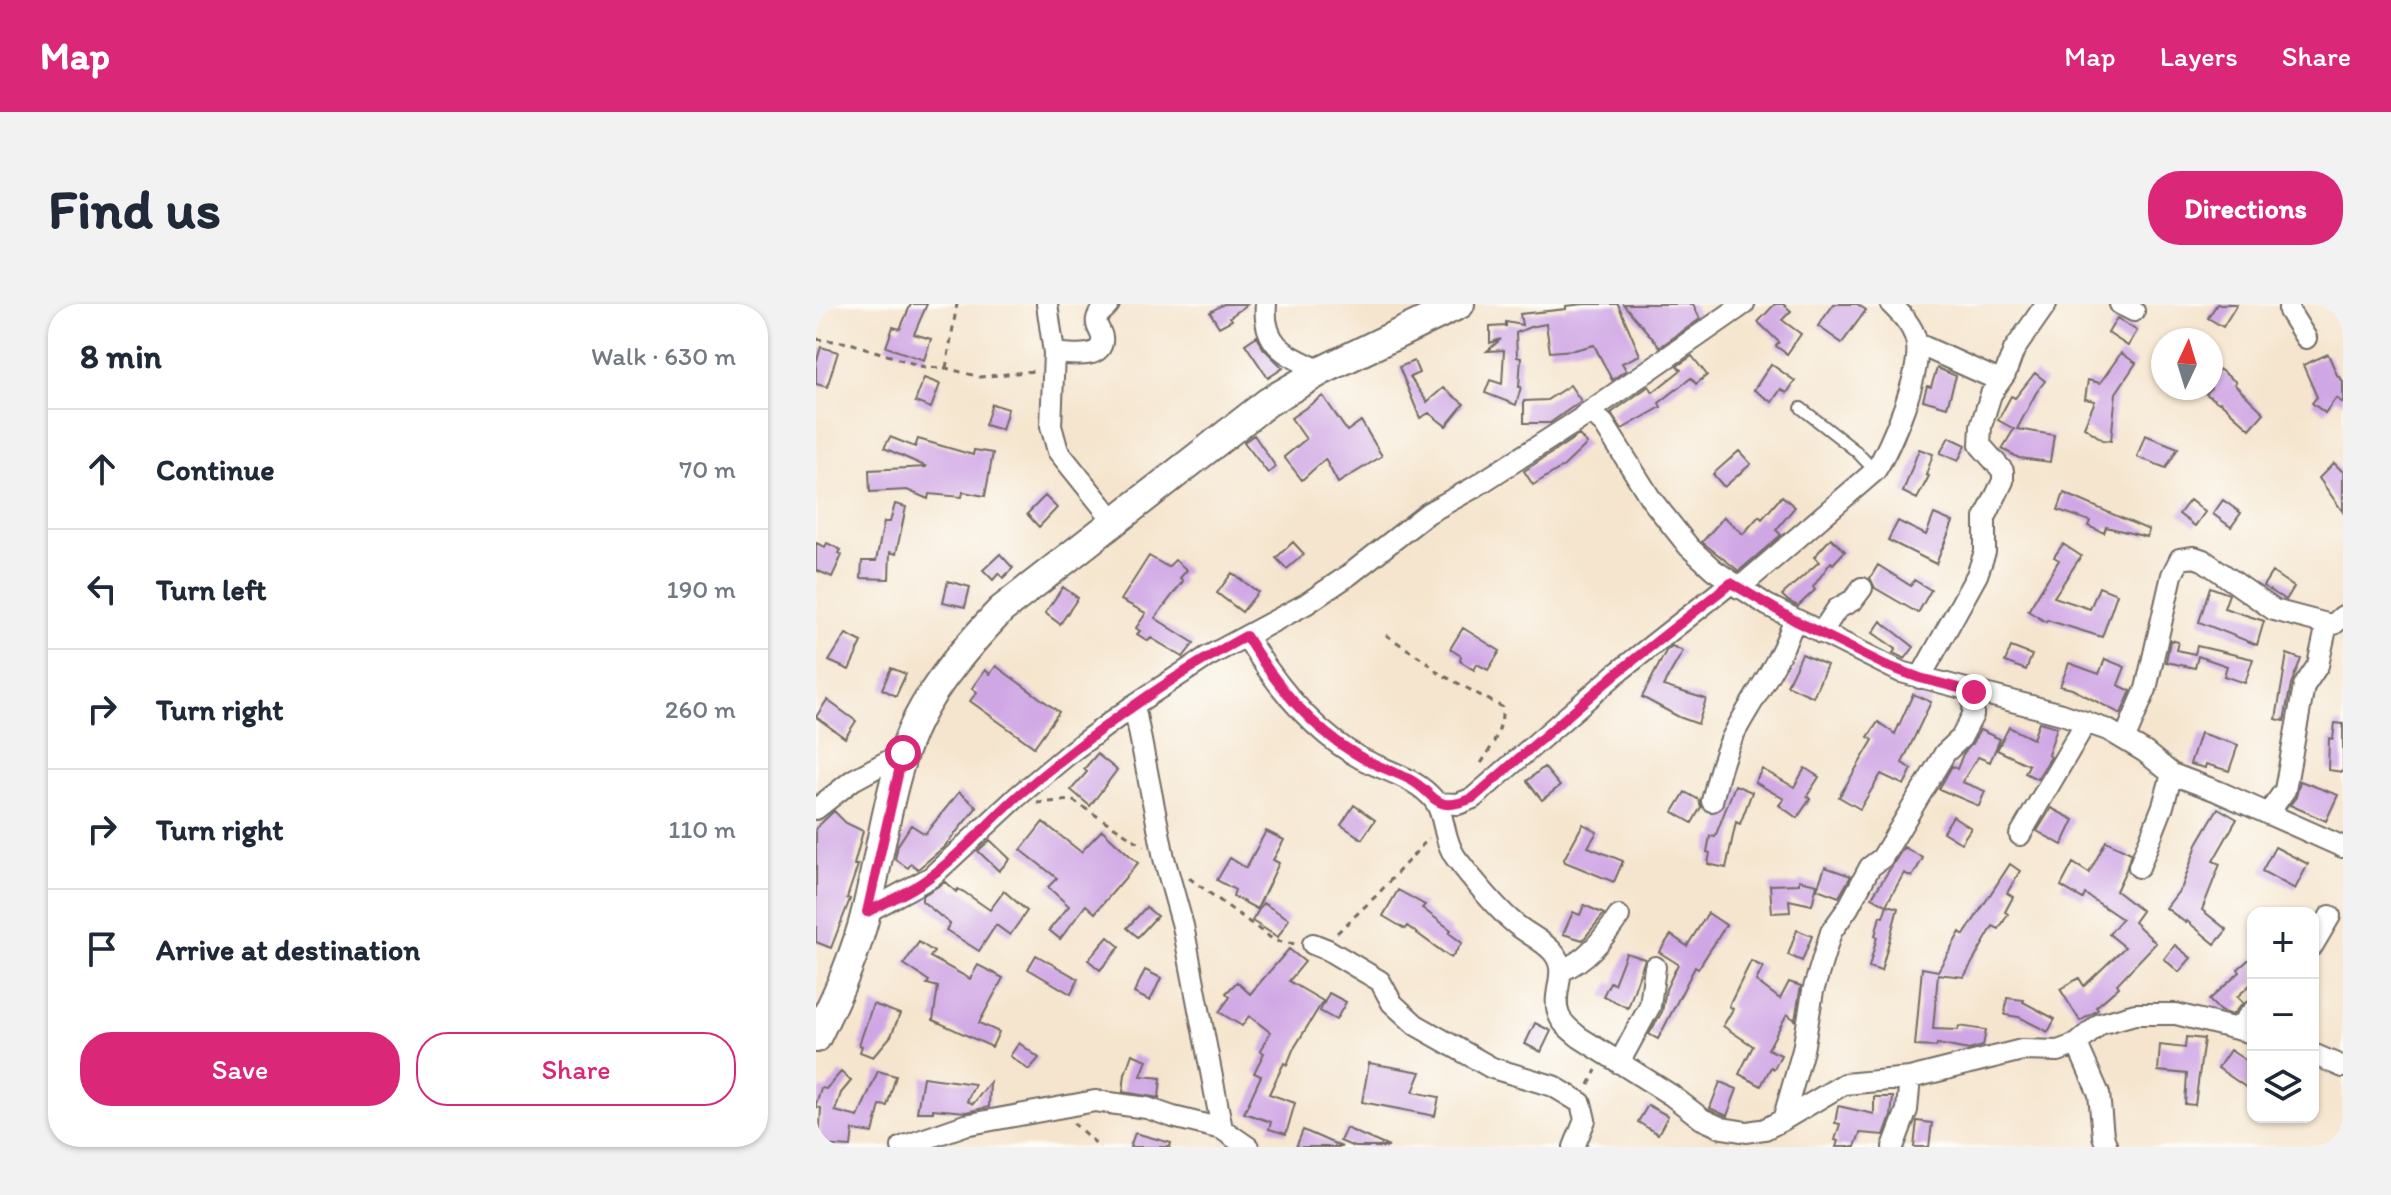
<!DOCTYPE html>
<meta charset="utf-8">
<style>
body{margin:0;font-family:Itim,sans-serif;background:#f2f2f3;color:#1f2937}
.controls{position:absolute;right:24px;bottom:24px;display:grid;overflow:hidden;border-radius:16px;box-shadow:0 2px 6px #0004}
.controls button{width:72px;height:72px;display:grid;place-items:center;padding:0;border:0;border-bottom:2px solid #e0e1e3;background:#fff;color:#1f2937;font:40px sans-serif}
.compass{position:absolute;left:1335px;top:24px;width:72px;height:72px;border-radius:50%;background:#fff;box-shadow:0 2px 6px #0004;rotate:4deg}
.stop{position:absolute;width:24px;height:24px;margin:-18px;border:6px solid #db2777;border-radius:50%;background:#fff}
.stop.end{background:#db2777;border-color:#fff;box-shadow:0 2px 8px #0008}
.list{margin:0;padding:0;list-style:none}
h2{display:flex;justify-content:space-between;align-items:center;height:104px;margin:0;padding:0 32px;font-size:34px}
h2 small{font-size:26px;font-weight:400;color:#747a83}
.list li{display:grid;grid-template-columns:52px 1fr auto;gap:24px;align-items:center;box-sizing:border-box;height:120px;padding:0 32px;border-top:2px solid #e0e1e3}
.list b{display:block;font-size:30px;white-space:nowrap}
.list em{font-size:26px;font-style:normal;color:#747a83}
.actions{display:flex;gap:16px;padding:24px 32px}
.actions a{flex:1;padding:18px 0;border:2px solid #db2777;border-radius:32px;text-align:center;font-size:28px;color:#db2777}
.actions .main{background:#db2777;color:#fff}
.icon{flex:none;width:44px;height:44px;fill:none;stroke:currentColor;stroke-width:2;stroke-linecap:round;stroke-linejoin:round}
.map{position:relative;flex:none;width:1527px;height:843px;overflow:hidden;border-radius:32px}
header{display:flex;align-items:center;gap:48px;box-sizing:border-box;height:112px;padding:0 40px;background:#db2777;color:#fff}
header strong{font-size:38px}
nav{display:flex;gap:44px;margin-inline-start:auto;font-size:28px}
.intro{display:flex;align-items:center;justify-content:space-between;box-sizing:border-box;height:192px;padding:0 48px}
h1{margin:0;font-size:56px}
.button{padding:20px 36px;border-radius:32px;background:#db2777;color:#fff;font-size:28px;font-weight:700}
main{display:flex;gap:48px;padding:0 48px}
aside{flex:1;background:#fff;border-radius:32px;box-shadow:0 2px 6px #0004}
.map>svg:first-child{display:block}
.building{fill:#d0a7e5}
.lines{fill:none;stroke-linecap:round;stroke-linejoin:round}
.lane-casing{stroke:#726c64;stroke-width:14}
.street-casing{stroke:#726c64;stroke-width:24}
.secondary-casing{stroke:#726c64;stroke-width:32}
.path{stroke:#726c64;stroke-width:3;stroke-dasharray:6 6;stroke-linecap:butt}
.lane{stroke:#fff;stroke-width:10}
.street{stroke:#fff;stroke-width:20}
.secondary{stroke:#fff;stroke-width:28}
.route{stroke:#db2777;stroke-width:10}
</style>
<header>
<strong>Map</strong>
<nav><a>Map</a><a>Layers</a><a>Share</a></nav>
</header>
<div class="intro"><h1>Find us</h1><a class="button">Directions</a></div>
<main>
<aside>
<h2>8 min<small>Walk · 630 m</small></h2>
<ul class="list">
<li><svg class="icon" aria-label="ahead" viewBox="0 0 24 24"><path d="M12 20V5M6 11l6-6 6 6"/></svg><div><b>Continue</b></div><em>70 m</em></li>
<li><svg class="icon" aria-label="left" viewBox="0 0 24 24"><path d="M17 20v-9H6M10 6l-5 5 5 5"/></svg><div><b>Turn left</b></div><em>190 m</em></li>
<li><svg class="icon" aria-label="right" viewBox="0 0 24 24"><path d="M7 20v-9h11M14 6l5 5-5 5"/></svg><div><b>Turn right</b></div><em>260 m</em></li>
<li><svg class="icon" aria-label="right" viewBox="0 0 24 24"><path d="M7 20v-9h11M14 6l5 5-5 5"/></svg><div><b>Turn right</b></div><em>110 m</em></li>
<li><svg class="icon" aria-label="arrive" viewBox="0 0 24 24"><path d="M6 21V4h12l-3 4 3 4H6"/></svg><div><b>Arrive at destination</b></div></li>
</ul>
<div class="actions"><a class="main">Save</a><a>Share</a></div>
</aside>
<div class="map">
<svg width="1527" height="843" viewBox="0 0 1527 843">
<rect width="100%" height="100%" fill="#fdfcf7"/>
<filter id="ink" filterUnits="userSpaceOnUse"><feTurbulence type="fractalNoise" baseFrequency=".0125" numOctaves="2"/><feDisplacementMap in="SourceGraphic" scale="16" xChannelSelector="R" yChannelSelector="G"/><feConvolveMatrix kernelMatrix="1 2 1 2 8 2 1 2 1" color-interpolation-filters="sRGB"/></filter>
<filter id="wash" filterUnits="userSpaceOnUse"><feTurbulence type="fractalNoise" baseFrequency=".006" numOctaves="4" result="noise"/><feDisplacementMap in="SourceGraphic" scale="32" xChannelSelector="R" yChannelSelector="G"/><feGaussianBlur stdDeviation="1.8" result="paint"/><feColorMatrix in="noise" values="0 0 0 0 0 0 0 0 0 0 0 0 0 0 0 0 0 1.4 0 .05"/><feComposite in="paint" operator="in"/></filter>
<g filter="url(#wash)">
<rect width="100%" height="100%" fill="#f5e5ce"/>
<g id="blocks">
<!-- building -->
<path class="building" d="M95,0H111L98,30L115,35L108,56L70,43L77,23L84,25Z
M408,0H432L414,13L416,16L403,23L394,8Z
M768,0H802L824,51L806,59L810,66L796,76L778,41L758,46L734,48L730,20L714,23L700,29L701,53L705,54L703,83H705L700,101L669,89L674,76L686,80L688,46L671,47L685,35L674,39V23L690,22V18L706,21L704,10L750,5V2Z
M807,0H877L884,15L844,43Z
M959,0H967L975,7L966,16L985,30L971,50L960,42L963,38L942,18Z
M1018,0H1041L1050,6L1026,39L1002,22Z
M1401,0H1421L1407,23L1392,14Z
M1301,14L1321,27L1312,42L1292,29Z
M441,32L447,44L467,64L452,74L429,40Z
M5,43L22,48L11,83L0,80V59Z
M1305,49L1320,59L1300,89L1295,137L1287,136L1268,123L1279,97L1269,95L1272,76L1284,79Z
M1512,50L1521,71L1527,77V99L1520,94L1509,109L1496,99L1501,93L1487,61Z
M876,52L891,71L880,80L875,74L843,99L845,103L806,125L795,109L833,82L837,88L865,66L861,62Z
M598,57L603,69L594,73L611,98L627,84L648,100L630,122L613,109L604,114L583,63Z
M955,60L979,77L971,89L965,85L956,98L938,86Z
M1121,64L1140,72L1131,103L1107,96L1111,82L1115,83Z
M1403,65L1420,78L1418,80L1448,109L1434,125L1404,98L1403,99L1390,90L1395,84V76Z
M1219,69L1229,77L1220,89L1201,125L1238,131L1234,158L1203,154L1186,145L1198,125L1182,116L1195,92L1199,94Z
M108,74L124,80L115,104L99,98Z
M754,81L765,97L734,119H708V97L731,96Z
M507,92L531,127L545,117L566,152L522,179L509,155L486,176L468,153L490,135L475,114Z
M176,100L192,105L186,126L169,121Z
M438,131L460,163L452,169L428,138Z
M763,131L771,140L748,162L717,181L708,167Z
M1329,131L1362,144L1350,164L1321,153Z
M74,133L99,143L102,135L157,151L158,146L177,149L169,192L147,188L146,193L113,190L112,195L91,186L54,188L53,166L111,163L68,144Z
M1133,133L1150,141L1142,157L1124,149Z
M1103,145L1117,150L1110,171L1113,172L1101,195L1087,188Z
M923,147L935,160L908,183L897,170Z
M1518,159L1527,168V208L1503,174Z
M1248,189L1333,226L1331,233L1290,223L1288,229L1272,222L1274,217L1242,206Z
M229,192L241,204L223,223L211,210Z
M966,192L979,203L960,226L965,231L923,267L886,238L908,213L927,230L943,212L946,215Z
M1374,196L1389,208L1379,222L1363,210Z
M1407,196L1425,209L1415,223L1397,210Z
M79,200L90,203L80,250L74,248L73,275L45,274L46,257H60L68,218H74Z
M1118,210L1137,218L1120,260L1072,236L1082,217L1110,231Z
M1015,234L1029,247L1017,260L1015,258L997,283L999,286L982,302L972,297L966,291L1003,258L998,253Z
M477,238L488,250L471,265L460,254Z
M0,239L9,243L11,239L25,246L23,249L26,251L16,273L0,266Z
M1247,240L1265,252L1238,293L1274,305L1283,283L1301,290L1286,333L1231,316L1230,318L1212,307L1243,256L1238,253Z
M184,250L197,264L187,274L183,269L177,276L167,266Z
M333,252L352,263L359,256L371,266L364,274L367,277L339,314L378,339L367,353L335,334L332,337L321,330L324,327L320,324L330,309L305,296Z
M1062,261L1095,282L1098,276L1115,286L1102,309L1059,284L1054,274Z
M1456,268L1478,283L1470,296L1447,282Z
M416,269L442,288L426,308L401,289Z
M132,277L154,283L149,303L127,298Z
M247,283L262,294L244,320L229,309Z
M1394,283L1413,290L1408,304L1448,317L1441,341L1383,318Z
M1065,317L1098,343L1089,355L1077,349L1080,345L1057,329Z
M647,324L684,347L672,366L661,360L658,366L644,357L645,352L634,345Z
M30,330L46,338L33,366L13,357Z
M1354,336L1362,338L1360,346L1379,350L1381,342L1437,355L1429,379L1408,372L1411,362L1382,352L1379,364L1350,358Z
M856,342L867,347L847,382L890,395L882,420L863,413L826,393L850,347Z
M1195,343L1216,351L1210,366L1189,358Z
M986,350L1011,361L997,393L971,381Z
M1471,350L1485,355L1475,380L1468,417L1460,415Z
M1289,355L1309,363L1302,381L1315,387L1305,410L1256,385L1244,382L1253,359L1283,370Z
M180,362L243,408L218,443L154,397L161,388L156,384L169,366L174,370Z
M75,364L90,370L80,392L66,385Z
M1097,390L1115,398L1086,459L1096,465L1088,481L1065,470L1044,505L1023,493L1057,436L1052,433L1062,418L1079,430Z
M11,396L40,417L29,434L0,413Z
M1223,418L1241,423L1232,451L1235,453L1221,475L1209,469L1213,461L1181,446L1193,423L1217,435Z
M1519,419L1527,420V468L1512,466L1513,434L1517,435Z
M1164,426L1184,435L1174,458L1162,453L1146,478L1169,487L1163,502L1123,485L1136,462L1141,465L1147,450L1156,440Z
M1384,429L1422,441L1413,467L1390,460L1389,464L1374,460Z
M281,450L301,466L274,502L255,486L271,468L268,465Z
M728,463L744,482L726,496L711,477Z
M989,464L1003,473L991,492L994,495L981,514L963,501L968,495L939,478L946,465L978,483Z
M1484,477L1522,491L1510,517L1474,501L1480,493Z
M919,481L936,488L924,520L920,518L910,564L892,560L894,549L891,548L894,532L899,533Z
M143,488L161,503L128,543L102,565L95,560L92,564L79,555L82,541L95,521L109,530Z
M869,488L883,496L885,503L876,519L857,508Z
M538,501L559,516L546,535L525,521Z
M1235,504L1258,516L1246,541L1221,527Z
M1402,504L1421,515L1397,557L1404,560L1386,606L1411,626L1399,640L1371,617L1370,619L1350,604L1366,583L1382,538Z
M18,507L30,519L47,527L38,561H42L31,594L34,595L15,644L0,638V524Z
M1137,512L1155,524L1145,539L1127,528Z
M227,518L265,548L286,526L322,559L279,609L270,601L244,635L233,626L253,602L232,583L241,574L205,546Z
M767,520L781,528L772,543L807,557L798,578L749,558L748,555Z
M450,527L468,536L457,556L463,559L441,605L417,592L419,586L401,576L414,554L430,564Z
M174,536L194,555L183,567L162,547Z
M1290,537L1315,549L1310,566L1300,587L1326,607L1318,618L1340,639L1301,680L1303,683L1280,703L1282,706L1264,717L1244,685L1263,674L1268,682L1309,643L1293,630L1306,615L1269,590L1267,595L1245,582L1257,559L1273,569Z
M1088,543L1107,554L1096,573L1088,569L1070,601L1056,593Z
M1459,543L1492,560L1479,585L1446,567Z
M1194,560L1204,567L1191,589L1197,593L1189,608L1192,610L1183,625L1177,622L1148,673L1122,670L1117,725L1142,726L1143,722L1170,726L1167,742L1153,746L1121,740L1120,743L1099,742L1106,664L1122,667L1144,628L1148,631Z
M1009,563L1035,572L1023,593L1001,585Z
M983,576L1001,580L996,601L973,596L974,608L956,609L954,581L983,580Z
M129,578L140,588L142,585L148,588L174,606L188,587L211,607L194,631L180,621L163,647L130,626L134,620L106,597V592Z
M582,586L609,601L606,604L635,626L633,629L646,639L635,654L591,622L589,625L567,612Z
M447,599L473,615L462,633L436,617Z
M768,601L788,610L767,636L747,630L757,608L764,611Z
M1071,601L1082,604L1065,667L1053,663L1061,633L1059,632L1064,612L1067,613Z
M330,603L341,612L322,633L311,624Z
M892,609L910,621L882,665L879,663L842,735L833,730L846,708L850,685L862,660L843,648L855,631L871,642Z
M981,626L996,632L986,657L972,651Z
M292,633L304,643L284,666L272,656Z
M103,638L118,648L114,653L154,675L162,661L187,674L163,719L183,728L176,743L117,716L122,683L111,680L113,677L88,660Z
M1359,641L1375,654L1363,668L1348,655Z
M473,645L489,658L473,677L507,697L477,746L471,761L468,759L453,790L479,799L470,830L453,825L455,818L428,809L445,772L438,769L448,749L444,747L454,728L433,712L426,722L403,708L414,693L410,689L421,678L434,690Z
M810,649L829,655L812,704L787,692L794,678L798,680Z
M220,651L262,675L255,690L212,665Z
M1437,652V682L1435,680L1421,693L1427,699L1416,711L1404,707L1393,696L1424,668L1422,665Z
M935,657L947,663L940,677L964,695L973,678L985,682L979,716L971,710L952,745L965,751L958,765L955,763L945,782L923,770L937,742L907,722L917,705L913,702Z
M329,666L345,674L334,697L318,689Z
M513,689L530,698L520,716L504,707Z
M1191,694L1208,696L1207,698L1239,715L1232,728L1203,713L1189,711Z
M57,700L84,710L75,732L57,753L44,748L46,742L43,741Z
M719,719L735,727L725,748L709,740Z
M1370,733L1388,735L1379,801L1369,800L1371,770L1342,767L1344,741L1369,744Z
M203,739L223,754L213,766L194,752Z
M1414,746L1437,761V788L1402,764Z
M316,750L331,756L325,772L345,774L343,794L307,788L309,770Z
M553,759L605,768L597,788L623,793L619,812L546,798Z
M62,767L80,772L71,802L64,801L57,829L37,826L35,843L3,841L5,804L0,803V800L5,784L10,785L25,768L35,777L25,789L19,807L42,813Z
M107,773L159,780L151,797L157,800L174,778L173,803L150,808L117,805V808H101Z
M904,778L921,785L911,812L894,804Z
M1058,793H1077L1075,812L1068,831L1044,829L1039,843H1020L1022,837L1019,836L1024,820L1019,819L1022,802L1058,810Z
M832,801L852,812L842,830L822,818Z
M1101,817L1116,819L1113,843H1098Z
M530,824L573,843H538L524,837Z
M487,826L526,843H480Z
M319,829L355,839L354,843H314Z"/>
</g>
</g>
<g filter="url(#ink)">
<use href="#blocks" fill-opacity="0" stroke="#726c64" stroke-width="2"/>
<g class="lines">
<defs>
<path id="lane" d="M985,104L1040,147L1059,167"/>
<path id="street" d="M231,0L238,49L235,122L242,147L299,218
M450,0C446,43 472,51 505,67
M1304,0L1318,7
M1473,0V7L1490,34
M1102,40L1184,77
M238,49C253,50 289,57 286,33C285,27 279,22 281,15C282,9 290,5 293,0
M767,112L928,0
M923,284L1059,167C1075,143 1108,64 1100,36C1096,21 1086,11 1075,0
M1005,329L1021,305L1037,296L1046,284
M430,332C459,380 496,428 546,455C572,468 601,474 619,497C629,511 627,536 640,554C653,571 681,605 697,618C709,629 725,635 736,647C755,667 734,689 743,711C746,720 756,727 763,733L855,791L886,815L906,824L931,828L949,825L967,816L1028,780L1094,774L1206,746L1242,747L1261,740L1284,720L1319,710H1360L1437,729
M1104,374L1161,271L1169,248V214L1187,177V167L1164,141L1165,122L1175,90L1189,70L1198,46L1230,0
M318,401L348,554L367,622L406,825
M1309,434L1330,385L1356,271L1364,255L1378,253L1387,256L1458,306L1511,320H1518L1527,312
M896,497C902,473 908,448 920,426C940,389 965,357 978,316
M620,499L642,500L657,494L801,369L915,279
M0,505L37,476L87,449
M1452,510L1469,486L1488,382L1502,361L1511,320
M1204,531L1270,418
M1323,563L1347,502L1356,470
M51,608L115,573L202,492L256,447L318,401L391,353L490,300L533,271L612,209L657,184L772,110L778,111L788,120L835,195L873,243L898,266L951,301L1085,368L1246,410L1292,426L1329,448L1356,470L1401,487L1527,543
M497,640L512,646L564,677L576,699L600,721L676,764L737,782L765,799L769,816L758,843
M1497,641L1514,612
M745,667C771,656 787,635 803,612
M1421,725L1437,707
M1261,740L1283,790L1287,832L1291,843
M1497,750L1527,763
M803,759L834,702L839,663
M967,816L987,746L997,687L1015,628L1032,604L1054,563L1066,554L1129,449L1145,434L1157,411L1158,388
M86,843L149,821L279,797L331,804L357,813L406,825L432,843
M1077,843L1091,806L1094,774"/>
<path id="secondary" d="M0,734C21,691 40,651 51,604C65,547 75,467 101,416C121,376 154,339 185,306L452,98L505,67L644,0"/>
</defs>
<!-- lane casing -->
<use href="#lane" class="lane-casing"/>
<!-- street casing -->
<use href="#street" class="street-casing"/>
<!-- secondary casing -->
<use href="#secondary" class="secondary-casing"/>
<!-- path -->
<path class="path" d="M0,35L34,39L108,63L130,64L164,73L218,67
M130,64L141,0
M570,331L611,358L621,368L686,403C688,425 674,446 662,464
M221,499L256,496L328,542
M373,574L459,637L480,640
M521,629L561,591L613,534
M773,781L780,766
M257,819L284,843"/>
<!-- lane -->
<use href="#lane" class="lane"/>
<!-- street -->
<use href="#street" class="street"/>
<!-- secondary -->
<use href="#secondary" class="secondary"/>
</g>
</g>
<g class="lines" filter="url(#ink)">
<!-- route -->
<path class="route" d="M87,449L51,608C73,597 96,587 115,572C148,548 174,516 205,489C275,430 350,375 430,332C459,379 494,424 543,452C559,462 577,467 593,475C622,490 616,511 657,494L801,369L915,279L978,316L1069,361L1104,374L1158,388"/>
</g>
</svg>
<div class="controls">
<button>+</button>
<button>−</button>
<button><svg class="icon" aria-label="layers" viewBox="0 0 24 24"><path d="M12 4l9 5-9 5-9-5zM3 14l9 5 9-5"/></svg></button>
</div>
<svg class="compass" viewBox="-18 -18 36 36"><path d="M0-13l5 13h-10z" fill="#e53935"/><path d="M0 13l5-13h-10z" fill="#747a83"/></svg>
<div class="stop" style="left:87px;top:449px"></div>
<div class="stop end" style="left:1158px;top:388px"></div>
</div>
</main>
